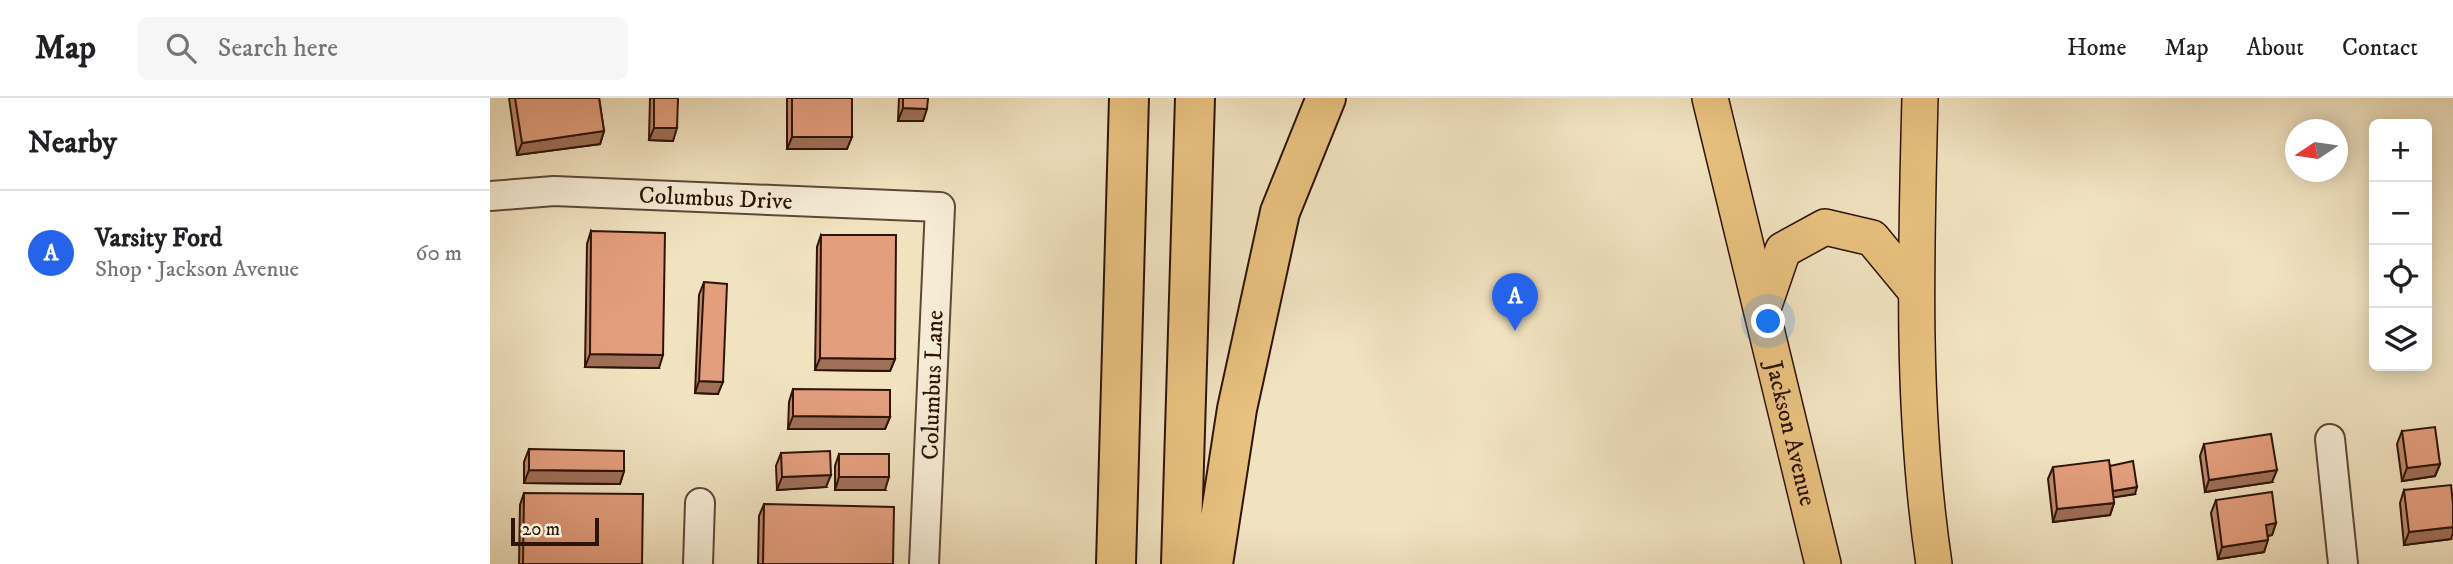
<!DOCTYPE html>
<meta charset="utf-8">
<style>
body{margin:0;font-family:"IM FELL DW Pica",serif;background:#f6f6f6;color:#202124}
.controls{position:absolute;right:21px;top:21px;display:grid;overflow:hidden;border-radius:10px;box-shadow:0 4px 18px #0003}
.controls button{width:63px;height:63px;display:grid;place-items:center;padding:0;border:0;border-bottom:2px solid #e0e0e0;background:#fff;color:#202124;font:35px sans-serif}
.compass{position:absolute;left:1795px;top:21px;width:63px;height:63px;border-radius:50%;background:#fff;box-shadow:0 4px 18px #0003;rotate:257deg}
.scale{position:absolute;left:21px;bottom:18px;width:88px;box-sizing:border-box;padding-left:7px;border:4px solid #2e1407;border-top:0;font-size:19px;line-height:24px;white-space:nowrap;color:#2e1407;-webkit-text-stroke:5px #f6ecd6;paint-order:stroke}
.you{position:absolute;left:1279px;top:224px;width:24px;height:24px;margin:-18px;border:5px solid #fff;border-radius:50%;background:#1a73e8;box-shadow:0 0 0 10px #1a73e833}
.badge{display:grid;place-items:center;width:46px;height:46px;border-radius:50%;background:#2563eb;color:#fff;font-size:23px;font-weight:700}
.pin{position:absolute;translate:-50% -58px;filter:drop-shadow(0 2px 4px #0008)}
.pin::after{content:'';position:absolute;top:37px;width:24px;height:21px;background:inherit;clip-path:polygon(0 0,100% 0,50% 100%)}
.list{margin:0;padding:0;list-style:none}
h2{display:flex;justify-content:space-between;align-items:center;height:91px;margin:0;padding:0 28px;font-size:30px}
h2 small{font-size:23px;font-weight:400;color:#757577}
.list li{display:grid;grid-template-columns:46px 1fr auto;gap:21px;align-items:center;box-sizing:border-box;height:126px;padding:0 28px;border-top:2px solid #e0e0e0}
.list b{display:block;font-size:26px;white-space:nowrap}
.list p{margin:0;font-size:23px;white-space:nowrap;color:#757577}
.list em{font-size:23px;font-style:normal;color:#757577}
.icon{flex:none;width:38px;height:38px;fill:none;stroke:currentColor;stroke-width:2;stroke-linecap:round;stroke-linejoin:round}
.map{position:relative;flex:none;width:1963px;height:466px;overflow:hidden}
header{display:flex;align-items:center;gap:42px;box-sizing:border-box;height:98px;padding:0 35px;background:#fff;border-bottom:2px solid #e0e0e0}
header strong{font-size:33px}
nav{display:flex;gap:38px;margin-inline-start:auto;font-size:24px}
.search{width:490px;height:63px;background:#f6f6f6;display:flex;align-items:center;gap:18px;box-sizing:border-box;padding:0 24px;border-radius:10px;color:#757577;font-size:26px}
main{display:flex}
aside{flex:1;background:#fff}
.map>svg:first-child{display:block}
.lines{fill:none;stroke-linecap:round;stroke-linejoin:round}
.minor-casing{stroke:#5f4835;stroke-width:32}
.major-casing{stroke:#2e1407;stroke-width:38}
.highway-casing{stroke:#2e1407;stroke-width:42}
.minor{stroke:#f6ecd6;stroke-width:28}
.major{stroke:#e8c180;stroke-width:35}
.highway{stroke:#e8c180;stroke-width:38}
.wall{fill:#c3886c;stroke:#2e1407;stroke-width:2}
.shaded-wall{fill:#9f6f58;stroke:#2e1407;stroke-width:2}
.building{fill:#e39e7e;stroke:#2e1407;stroke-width:2}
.labels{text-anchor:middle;stroke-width:5;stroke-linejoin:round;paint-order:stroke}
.street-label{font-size:24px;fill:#2e1407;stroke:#f6ecd6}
</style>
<header>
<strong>Map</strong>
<div class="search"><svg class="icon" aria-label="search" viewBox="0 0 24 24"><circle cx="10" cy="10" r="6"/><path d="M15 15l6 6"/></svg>Search here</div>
<nav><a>Home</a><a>Map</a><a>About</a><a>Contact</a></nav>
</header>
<main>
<aside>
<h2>Nearby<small></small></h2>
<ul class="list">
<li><span class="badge">A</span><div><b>Varsity Ford</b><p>Shop · Jackson Avenue</p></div><em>60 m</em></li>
</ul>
</aside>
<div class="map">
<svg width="1963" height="466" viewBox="0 0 1963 466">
<rect width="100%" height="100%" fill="#f1e2c0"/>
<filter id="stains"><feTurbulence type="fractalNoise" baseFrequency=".00286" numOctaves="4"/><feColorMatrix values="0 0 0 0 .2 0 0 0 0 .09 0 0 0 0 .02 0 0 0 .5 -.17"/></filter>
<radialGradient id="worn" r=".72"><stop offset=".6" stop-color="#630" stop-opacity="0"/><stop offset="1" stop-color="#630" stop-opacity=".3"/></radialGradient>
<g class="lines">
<defs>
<g id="minor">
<path id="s1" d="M0,98L64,93L450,109L434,466"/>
<path d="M1840,341L1853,466"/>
<path d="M208,466L210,405"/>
</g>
<g id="major">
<path id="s2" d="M1220,0L1333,466"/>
<path d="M1430,0C1426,155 1421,312 1444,466"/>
<path d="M1272,213L1293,152L1335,129L1382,140L1426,193"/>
</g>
<path id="highway" d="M626,466L639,0
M691,466L705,0
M723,466L747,311L790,114L836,0"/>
</defs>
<!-- minor casing -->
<use href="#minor" class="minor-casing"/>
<!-- major casing -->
<use href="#major" class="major-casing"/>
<!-- highway casing -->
<use href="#highway" class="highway-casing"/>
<!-- minor -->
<use href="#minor" class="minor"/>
<!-- major -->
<use href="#major" class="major"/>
<!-- highway -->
<use href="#highway" class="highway"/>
</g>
<!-- wall -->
<path class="wall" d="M19,0H109L114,33L110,46L27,57Z
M160,0H188L183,43L159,42Z
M297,0H362L357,51H297Z
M409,0H438L433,23H408Z
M101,133L169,270L95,269L97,146Z
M331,137L405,261L400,273L325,272L327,149Z
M214,184L228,296L205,295L209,197Z
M303,291L400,319L395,331H298L299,304Z
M1912,333L1950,366L1945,378L1912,383L1907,346Z
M1714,346L1782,384L1715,394L1710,358Z
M39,351L134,373L130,386L34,385V364Z
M291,355L336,389L287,392L286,368Z
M349,356L395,392H345V368Z
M1620,367L1645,396L1623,399L1624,405L1620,417L1563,424L1558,381L1563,369Z
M1914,392L1961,441L1914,447L1910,405Z
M34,395L152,466H29L30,407Z
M1726,402L1786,425L1782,437L1778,438L1774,454L1728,461L1721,415Z
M274,406L403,466H268L269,418Z"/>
<!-- shaded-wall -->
<path class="shaded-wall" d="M413,10L437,11L433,23H408Z
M164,30H187L183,43L159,42Z
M114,33L110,46L27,57L32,45Z
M302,39H362L357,51H297Z
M100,256L173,257L169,270L95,269Z
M330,260L405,261L400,273L325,272Z
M209,283L233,284L228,296L205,295Z
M303,318L400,319L395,331H298Z
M1950,366L1945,378L1912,383L1917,370Z
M39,372L134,373L130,386L34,385Z
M1787,372L1782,384L1715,394L1719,382Z
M341,377L336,389L287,392L292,379Z
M349,379H399L395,392H345Z
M1647,389L1645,396L1620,400L1622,393Z
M1624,405L1620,417L1563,424L1567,411Z
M1786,425L1782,437L1771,439L1776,427Z
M1963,429V435L1961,441L1914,447L1919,434Z
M1778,442L1774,454L1728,461L1732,449Z"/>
<!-- building -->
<path class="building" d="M25,0H109L114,33L32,45Z
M164,0H188L187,30H164Z
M302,0H362V39H302Z
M413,0H438L437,11L413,10Z
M101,133L175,135L173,257L100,256Z
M331,137H406L405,261L330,260Z
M214,184L237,186L233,284L209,283Z
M303,291L400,292V319L303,318Z
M1945,329L1950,366L1917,370L1912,333Z
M1781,336L1787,372L1719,382L1714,346Z
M39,351L134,353V373L39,372Z
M340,353L341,377L292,379L291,355Z
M349,356H399V379H349Z
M1619,362L1624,405L1567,411L1563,369Z
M1643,363L1647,389L1623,393L1620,368Z
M1961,387L1963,406V429L1919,434L1914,392Z
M1782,394L1786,425L1776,427L1778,442L1732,449L1726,402Z
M34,395L153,396L152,466H33Z
M274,406L404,409L403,466H273Z"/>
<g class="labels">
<!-- street labels -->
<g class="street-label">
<text dy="8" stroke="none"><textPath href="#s1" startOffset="226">Columbus Drive</textPath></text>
<text transform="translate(442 287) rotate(-88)" y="8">Columbus Lane</text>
<text dy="8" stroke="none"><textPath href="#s2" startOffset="345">Jackson Avenue</textPath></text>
</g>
</g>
<rect width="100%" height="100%" filter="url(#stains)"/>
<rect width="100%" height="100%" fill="url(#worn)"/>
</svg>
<div class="controls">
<button>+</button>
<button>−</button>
<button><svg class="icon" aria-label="locate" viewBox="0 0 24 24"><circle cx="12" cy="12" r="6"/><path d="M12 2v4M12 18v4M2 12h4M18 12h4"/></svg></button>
<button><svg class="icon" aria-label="layers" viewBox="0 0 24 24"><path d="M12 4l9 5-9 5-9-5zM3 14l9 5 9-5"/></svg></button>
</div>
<svg class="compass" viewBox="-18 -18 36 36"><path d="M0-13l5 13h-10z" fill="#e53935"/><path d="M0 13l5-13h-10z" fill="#757577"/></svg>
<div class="scale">20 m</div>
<div class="you"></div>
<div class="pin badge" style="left:1025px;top:233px">A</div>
</div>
</main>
